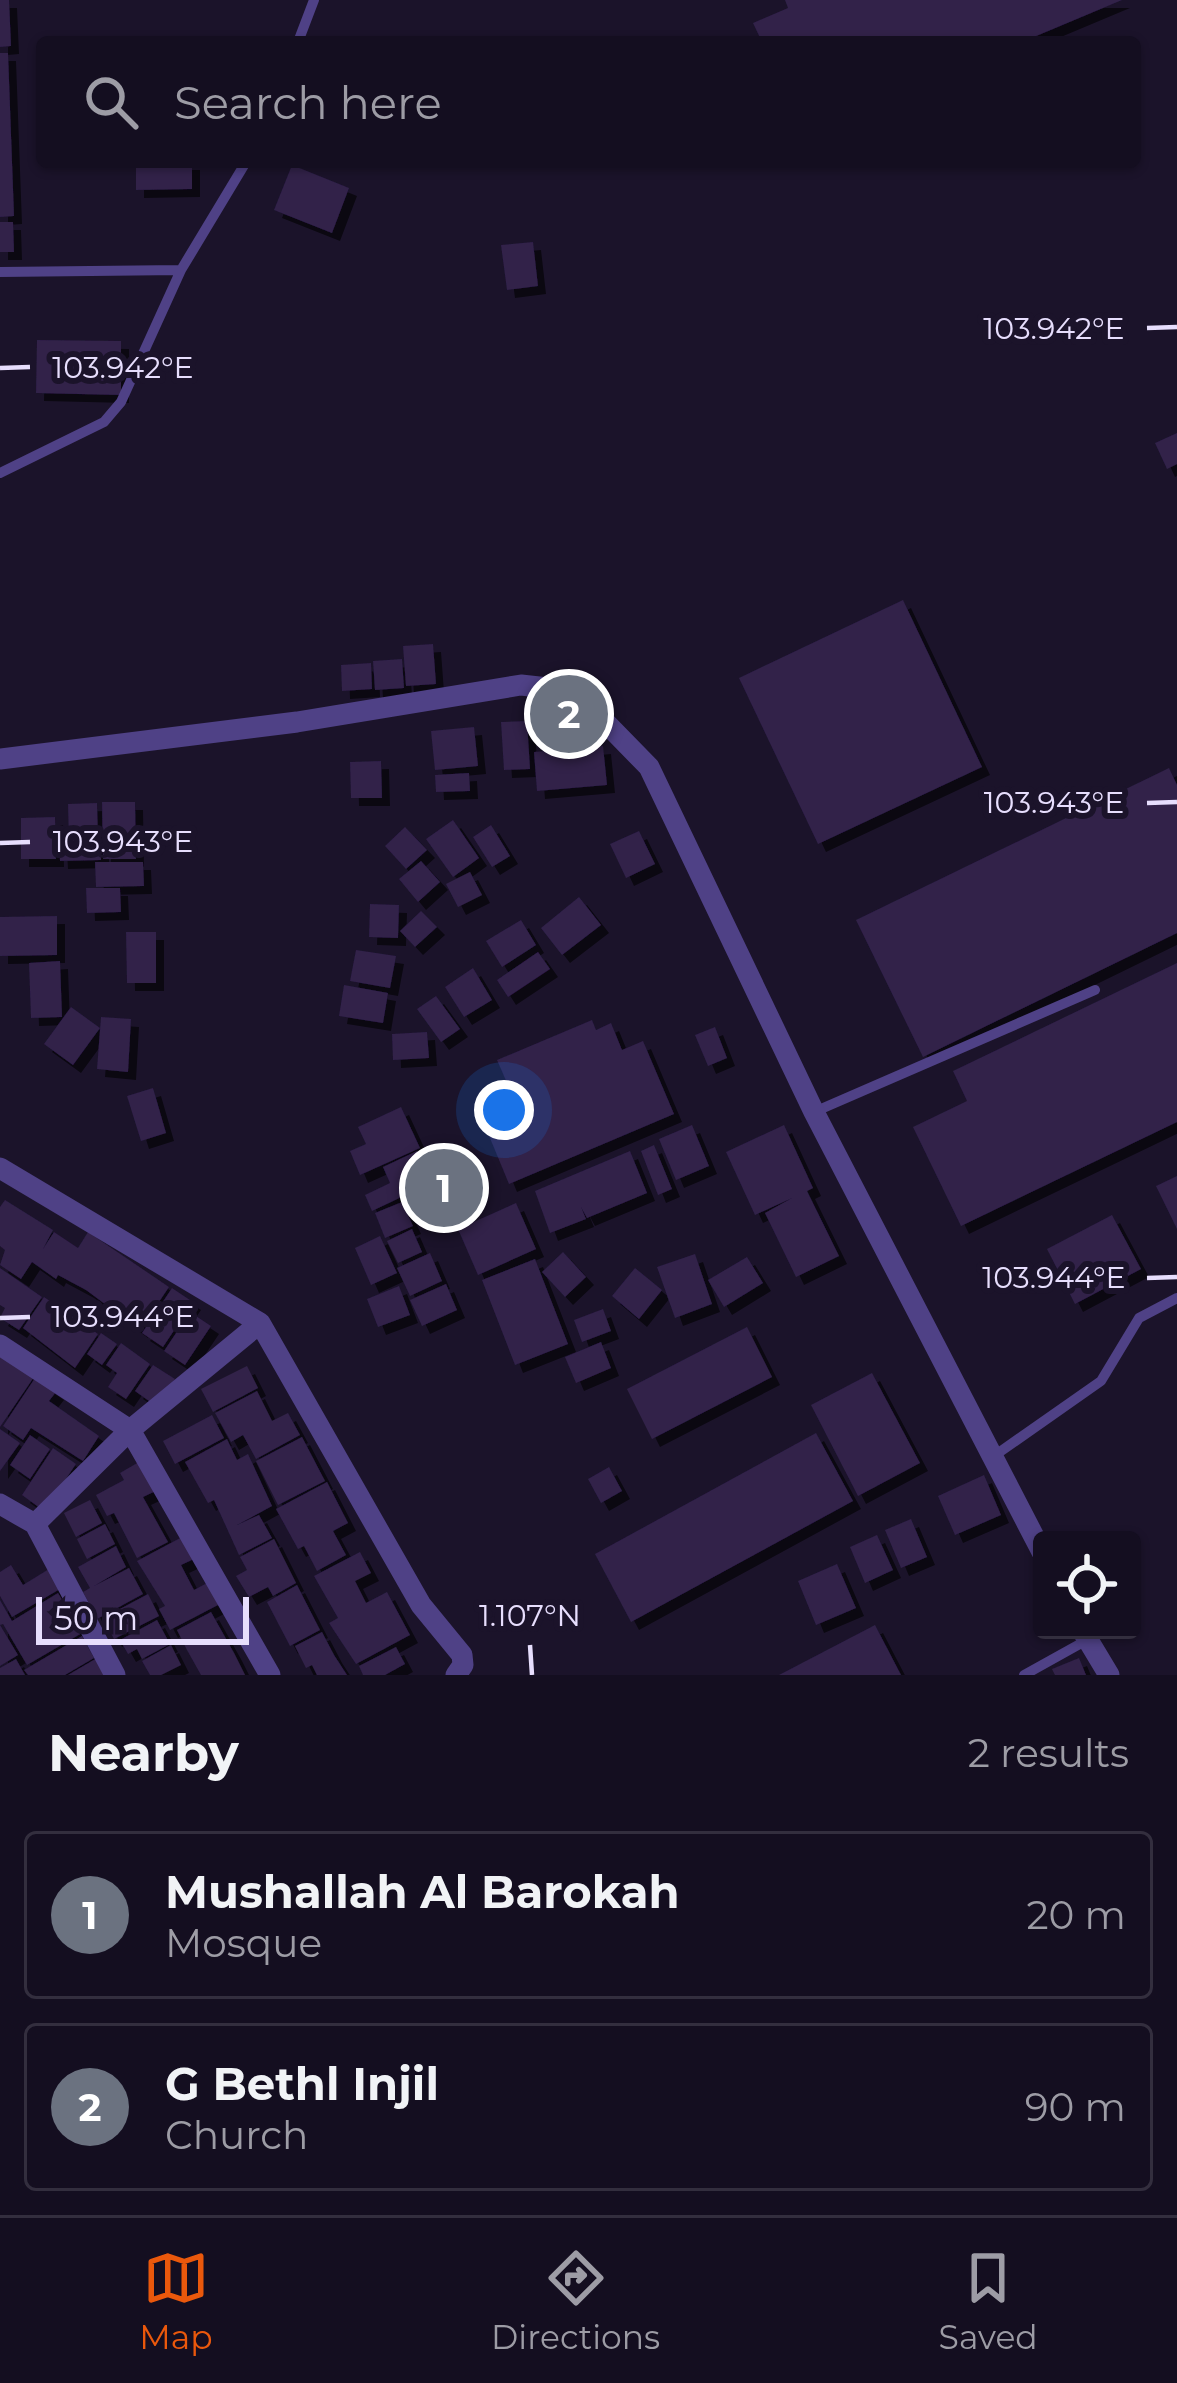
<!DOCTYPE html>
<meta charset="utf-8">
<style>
body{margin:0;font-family:Montserrat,sans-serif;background:#211c2d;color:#f1f3f6}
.controls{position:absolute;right:36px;bottom:36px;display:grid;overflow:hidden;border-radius:12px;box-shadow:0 3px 9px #0004}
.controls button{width:108px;height:108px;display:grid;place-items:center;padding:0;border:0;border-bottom:3px solid #332e3e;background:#140e20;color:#f1f3f6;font:60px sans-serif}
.scale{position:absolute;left:36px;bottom:30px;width:213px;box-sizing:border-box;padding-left:12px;border:6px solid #e7defd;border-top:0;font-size:33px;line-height:42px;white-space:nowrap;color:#e7defd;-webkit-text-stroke:9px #1b132a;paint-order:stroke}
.you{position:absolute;left:504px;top:1110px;width:42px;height:42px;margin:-30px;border:9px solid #fff;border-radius:50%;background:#1a73e8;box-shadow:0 0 0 18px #1a73e833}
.badge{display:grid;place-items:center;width:78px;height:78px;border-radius:50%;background:#ea580c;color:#fff;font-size:39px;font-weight:700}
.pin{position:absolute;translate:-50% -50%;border:6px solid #fff;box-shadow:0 3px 12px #0006}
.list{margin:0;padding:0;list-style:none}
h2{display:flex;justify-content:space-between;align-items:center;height:156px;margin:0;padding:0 48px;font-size:51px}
h2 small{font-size:39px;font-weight:400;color:#9d9ca5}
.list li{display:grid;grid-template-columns:78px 1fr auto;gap:36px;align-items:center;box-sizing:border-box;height:168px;margin:0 24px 24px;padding:0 24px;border:3px solid #332e3e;border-radius:12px}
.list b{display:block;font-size:45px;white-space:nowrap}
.list p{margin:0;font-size:39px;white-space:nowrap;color:#9d9ca5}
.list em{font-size:39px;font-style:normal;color:#9d9ca5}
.icon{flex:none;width:66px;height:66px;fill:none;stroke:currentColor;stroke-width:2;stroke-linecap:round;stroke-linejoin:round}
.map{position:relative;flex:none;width:1177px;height:1675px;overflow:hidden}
.search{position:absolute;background:#140e20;box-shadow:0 3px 9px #0004;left:36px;right:36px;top:36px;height:132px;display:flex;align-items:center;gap:30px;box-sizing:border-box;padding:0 42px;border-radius:12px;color:#9d9ca5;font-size:45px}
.sheet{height:540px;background:#140e20}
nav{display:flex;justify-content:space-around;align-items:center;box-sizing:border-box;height:168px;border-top:3px solid #332e3e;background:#140e20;font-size:33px;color:#9d9ca5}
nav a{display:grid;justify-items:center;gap:6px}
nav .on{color:#ea580c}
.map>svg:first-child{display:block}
.building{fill:#30204a;filter:url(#shadow)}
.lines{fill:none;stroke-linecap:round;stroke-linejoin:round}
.service{stroke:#4f4186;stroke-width:10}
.minor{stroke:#4f4186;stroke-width:21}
.ticks{fill:none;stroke:#e7defd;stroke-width:4.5}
.ticks-label{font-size:30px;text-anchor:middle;fill:#e7defd;stroke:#1b132a;stroke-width:12;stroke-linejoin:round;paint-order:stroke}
</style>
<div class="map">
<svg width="1177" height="1675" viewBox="0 0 1177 1675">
<defs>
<filter id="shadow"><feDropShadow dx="8" dy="8" stdDeviation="0" flood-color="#0009"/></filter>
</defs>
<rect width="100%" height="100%" fill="#1b132a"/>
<!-- building -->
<path class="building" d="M0,0H9L11,46L0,47Z
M785,0H1122L1022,42H762L753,23L788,8Z
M0,53H8L14,216L0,217Z
M136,162H192V189L136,190Z
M292,165L349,188L332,233L274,210Z
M0,222H13L14,252H0Z
M533,242L538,286L507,290L501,245Z
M37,340L121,341V395L36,393Z
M1177,433V464L1167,469L1155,443Z
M903,600L982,767L818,844L739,678Z
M433,644L436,684L406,686L403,646Z
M402,659L404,688L375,690L373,661Z
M371,663L372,689L342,691L341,665Z
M527,721L530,769L504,770L501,722Z
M474,727L478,766L435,770L431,731Z
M603,746L607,785L537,791L534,752Z
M381,761L382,798H351L350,762Z
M1169,768L1177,785V933L923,1057L856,920Z
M469,773L470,791L436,792L435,775Z
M102,802H135L136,859H103Z
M97,803L98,841H69L68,804Z
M55,817L56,859H21V818Z
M453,820L479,858L453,877L426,839Z
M491,825L510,856L492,867L473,837Z
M405,827L427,850L406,869L385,846Z
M639,831L655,864L626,878L610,844Z
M101,843V860L60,861L59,844Z
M421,861L440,882L418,902L399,879Z
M95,862H143L144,886L96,887Z
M470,872L482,895L458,907L446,884Z
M86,888H120L121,912L87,913Z
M579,897L601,925L562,955L541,928Z
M370,904L399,905L398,938L369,937Z
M421,911L437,927L415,947L400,931Z
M57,916V955L0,956V917Z
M521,920L536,945L502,967L486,941Z
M126,932H156V983H127Z
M356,950L396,956L390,988L350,981Z
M538,952L550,969L508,997L497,980Z
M60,961L62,1017L31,1018L29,963Z
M1177,963V1122L961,1226L913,1127L967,1101L953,1071Z
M473,968L492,1000L464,1017L445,987Z
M344,985L388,993L383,1023L339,1016Z
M436,996L460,1029L441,1042L417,1009Z
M71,1007L100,1028L73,1065L44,1044Z
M101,1017L131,1019L128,1072L97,1069Z
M592,1020L596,1030L611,1023L622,1050L643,1041L674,1114L509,1184L480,1114L514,1099L497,1060Z
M715,1027L727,1058L708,1066L695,1035Z
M427,1032L429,1058L393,1060L392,1034Z
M153,1088L166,1133L141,1141L127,1096Z
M401,1107L420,1148L360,1175L350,1151L366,1144L358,1127Z
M692,1125L709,1166L676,1180L659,1139Z
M784,1125L813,1188L807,1191L839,1256L796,1277L765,1213L792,1198L755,1215L726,1152Z
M654,1145L672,1189L658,1195L641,1151Z
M417,1151L431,1183L372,1211L365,1195L390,1183L383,1167Z
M630,1151L647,1193L587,1218L581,1207L586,1219L550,1233L535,1191Z
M1177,1176V1229L1156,1186Z
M5,1200L53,1230L43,1249L54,1232L78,1248L88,1232L169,1287L140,1330L86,1290L58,1275L56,1279L32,1262L21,1279L0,1265L5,1250L0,1246V1207Z
M402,1202L413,1226L385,1238L375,1213Z
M516,1203L536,1249L478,1275L458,1229Z
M1112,1215L1141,1269L1075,1304L1047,1249Z
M412,1229L422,1252L398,1263L387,1241Z
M380,1236L397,1273L371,1285L355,1248Z
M563,1252L586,1277L565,1297L542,1272Z
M430,1253L442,1281L410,1296L397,1268Z
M695,1254L712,1304L675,1318L657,1267Z
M747,1257L763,1283L724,1307L708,1280Z
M535,1259L568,1344L515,1365L482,1280Z
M0,1268L42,1297L19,1330L0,1318L5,1308L0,1305Z
M635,1268L662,1290L639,1319L612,1296Z
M446,1284L457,1310L422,1326L410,1300Z
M399,1286L410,1315L378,1327L367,1299Z
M172,1288L193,1302L163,1347L142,1333Z
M44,1297L98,1334L75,1368L23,1328Z
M603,1309L611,1331L582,1342L574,1320Z
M190,1312L211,1326L185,1365L164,1351Z
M747,1327L772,1377L652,1439L627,1389Z
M101,1333L117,1344L102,1365L87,1354Z
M601,1342L611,1368L576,1383L565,1357Z
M121,1343L150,1364L126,1399L108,1387L117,1373L106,1365Z
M0,1356L34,1377L0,1427Z
M153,1365L175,1379L156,1406L135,1391Z
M247,1366L258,1388L213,1412L201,1389Z
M872,1373L920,1463L858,1496L811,1405Z
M35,1378L56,1392L49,1401L99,1436L83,1461L31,1428L23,1440L3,1426Z
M257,1391L272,1421L288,1413L300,1435L256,1459L243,1435L231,1442L215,1413Z
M212,1415L224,1438L175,1464L163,1441Z
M0,1429L20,1443L0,1471Z
M816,1433L853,1501L631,1622L595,1554Z
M30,1435L50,1449L30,1479L10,1465Z
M302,1437L325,1481L278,1505L256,1461Z
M227,1439L237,1460L248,1454L272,1506L237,1525L259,1515L272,1538L239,1555L214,1500L208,1503L185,1462Z
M53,1448L76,1464L44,1511L22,1495Z
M144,1459L160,1489L143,1497L168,1542L137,1558L114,1513L107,1516L96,1495L124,1480L120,1473Z
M609,1467L622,1491L601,1503L588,1479Z
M984,1475L1001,1515L955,1535L938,1496Z
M327,1482L348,1523L333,1531L346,1555L317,1571L304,1546L298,1549L276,1509Z
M90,1500L102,1523L76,1537L64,1513Z
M911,1519L927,1557L901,1568L885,1530Z
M105,1524L115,1544L87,1559L77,1539Z
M877,1535L893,1570L865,1583L850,1547Z
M182,1537L194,1559L181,1565L194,1590L207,1583L218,1605L170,1630L159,1609L165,1606L137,1561Z
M274,1539L296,1583L273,1596L268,1587L249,1597L236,1576L247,1570L240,1557Z
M116,1546L126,1567L94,1586L129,1568L143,1594L97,1619L83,1592L90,1588L78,1567Z
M360,1552L371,1573L355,1581L366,1603L387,1592L410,1635L356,1664L329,1623L338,1618L314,1576Z
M837,1564L856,1608L816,1625L798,1581Z
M11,1565L23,1585L49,1569L60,1589L12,1617L0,1596V1572Z
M297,1585L320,1630L290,1646L267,1602Z
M58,1593L82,1633L27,1665L3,1624L0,1625L18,1655L0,1666V1600L12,1621Z
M148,1594L159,1616L114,1639L103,1618Z
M211,1612L234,1653L245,1675H201L187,1650L177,1630Z
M157,1620L170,1644L142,1659L137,1649L128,1654L120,1640Z
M875,1625L901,1675H779Z
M322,1632L334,1655L347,1675H317L312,1665L306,1668L295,1646Z
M82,1636L94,1658L65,1675H28L24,1670Z
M171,1645L181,1665L161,1675H150L142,1661Z
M396,1647L405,1664L385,1675H363L359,1666Z
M97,1658L106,1675H68Z
M1079,1658L1086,1675H1055L1052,1669Z
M16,1659L25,1675H0V1668Z"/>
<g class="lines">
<!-- service -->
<path class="service" d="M298,42L314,0
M0,272L181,270
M0,473L104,422L121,402L181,270L246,162
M814,1112L1095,990
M994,1456L1101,1381L1139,1318L1177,1298
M1024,1675L1087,1640"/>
<!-- minor -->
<path class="minor" d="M0,759L297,722L521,685L566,690L606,723L649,767L814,1112L1042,1552
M0,1168L260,1323L421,1605L462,1655L463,1665L456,1675
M0,1345L130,1430L270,1675
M0,1504L35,1524
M1082,1630L1109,1675
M115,1675L35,1524L130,1430L260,1323"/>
</g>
<!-- ticks -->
<path class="ticks" d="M1147,328L1177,327M0,368L30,367M1147,803L1177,802M0,843L30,842M1147,1278L1177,1277M0,1318L30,1317M530,1645L532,1675"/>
<g class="ticks-label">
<text x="1054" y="339">103.942°E</text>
<text x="123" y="378">103.942°E</text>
<text x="1054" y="813">103.943°E</text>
<text x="123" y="852">103.943°E</text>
<text x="1054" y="1288">103.944°E</text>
<text x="123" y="1327">103.944°E</text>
<text x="530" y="1626">1.107°N</text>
</g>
</svg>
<div class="controls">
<button><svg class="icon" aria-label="locate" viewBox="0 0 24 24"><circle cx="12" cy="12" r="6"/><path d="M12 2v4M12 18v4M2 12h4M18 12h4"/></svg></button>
</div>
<div class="scale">50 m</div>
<div class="you"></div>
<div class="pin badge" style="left:444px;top:1188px;background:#6b7280">1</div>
<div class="pin badge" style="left:569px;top:714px;background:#6b7280">2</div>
<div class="search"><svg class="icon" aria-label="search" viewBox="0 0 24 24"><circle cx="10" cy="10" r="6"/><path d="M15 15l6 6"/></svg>Search here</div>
</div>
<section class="sheet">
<h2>Nearby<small>2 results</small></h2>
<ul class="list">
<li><span class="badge" style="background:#6b7280">1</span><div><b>Mushallah Al Barokah</b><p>Mosque</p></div><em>20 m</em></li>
<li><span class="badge" style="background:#6b7280">2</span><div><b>G Bethl Injil</b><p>Church</p></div><em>90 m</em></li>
</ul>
</section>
<nav>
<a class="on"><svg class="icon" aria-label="map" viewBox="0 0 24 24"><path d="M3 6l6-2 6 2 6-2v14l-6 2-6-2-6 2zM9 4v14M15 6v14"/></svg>Map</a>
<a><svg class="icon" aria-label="directions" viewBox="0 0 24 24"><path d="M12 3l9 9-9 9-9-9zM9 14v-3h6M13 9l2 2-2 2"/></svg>Directions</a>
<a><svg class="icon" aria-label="saved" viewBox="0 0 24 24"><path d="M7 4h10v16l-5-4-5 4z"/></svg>Saved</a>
</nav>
